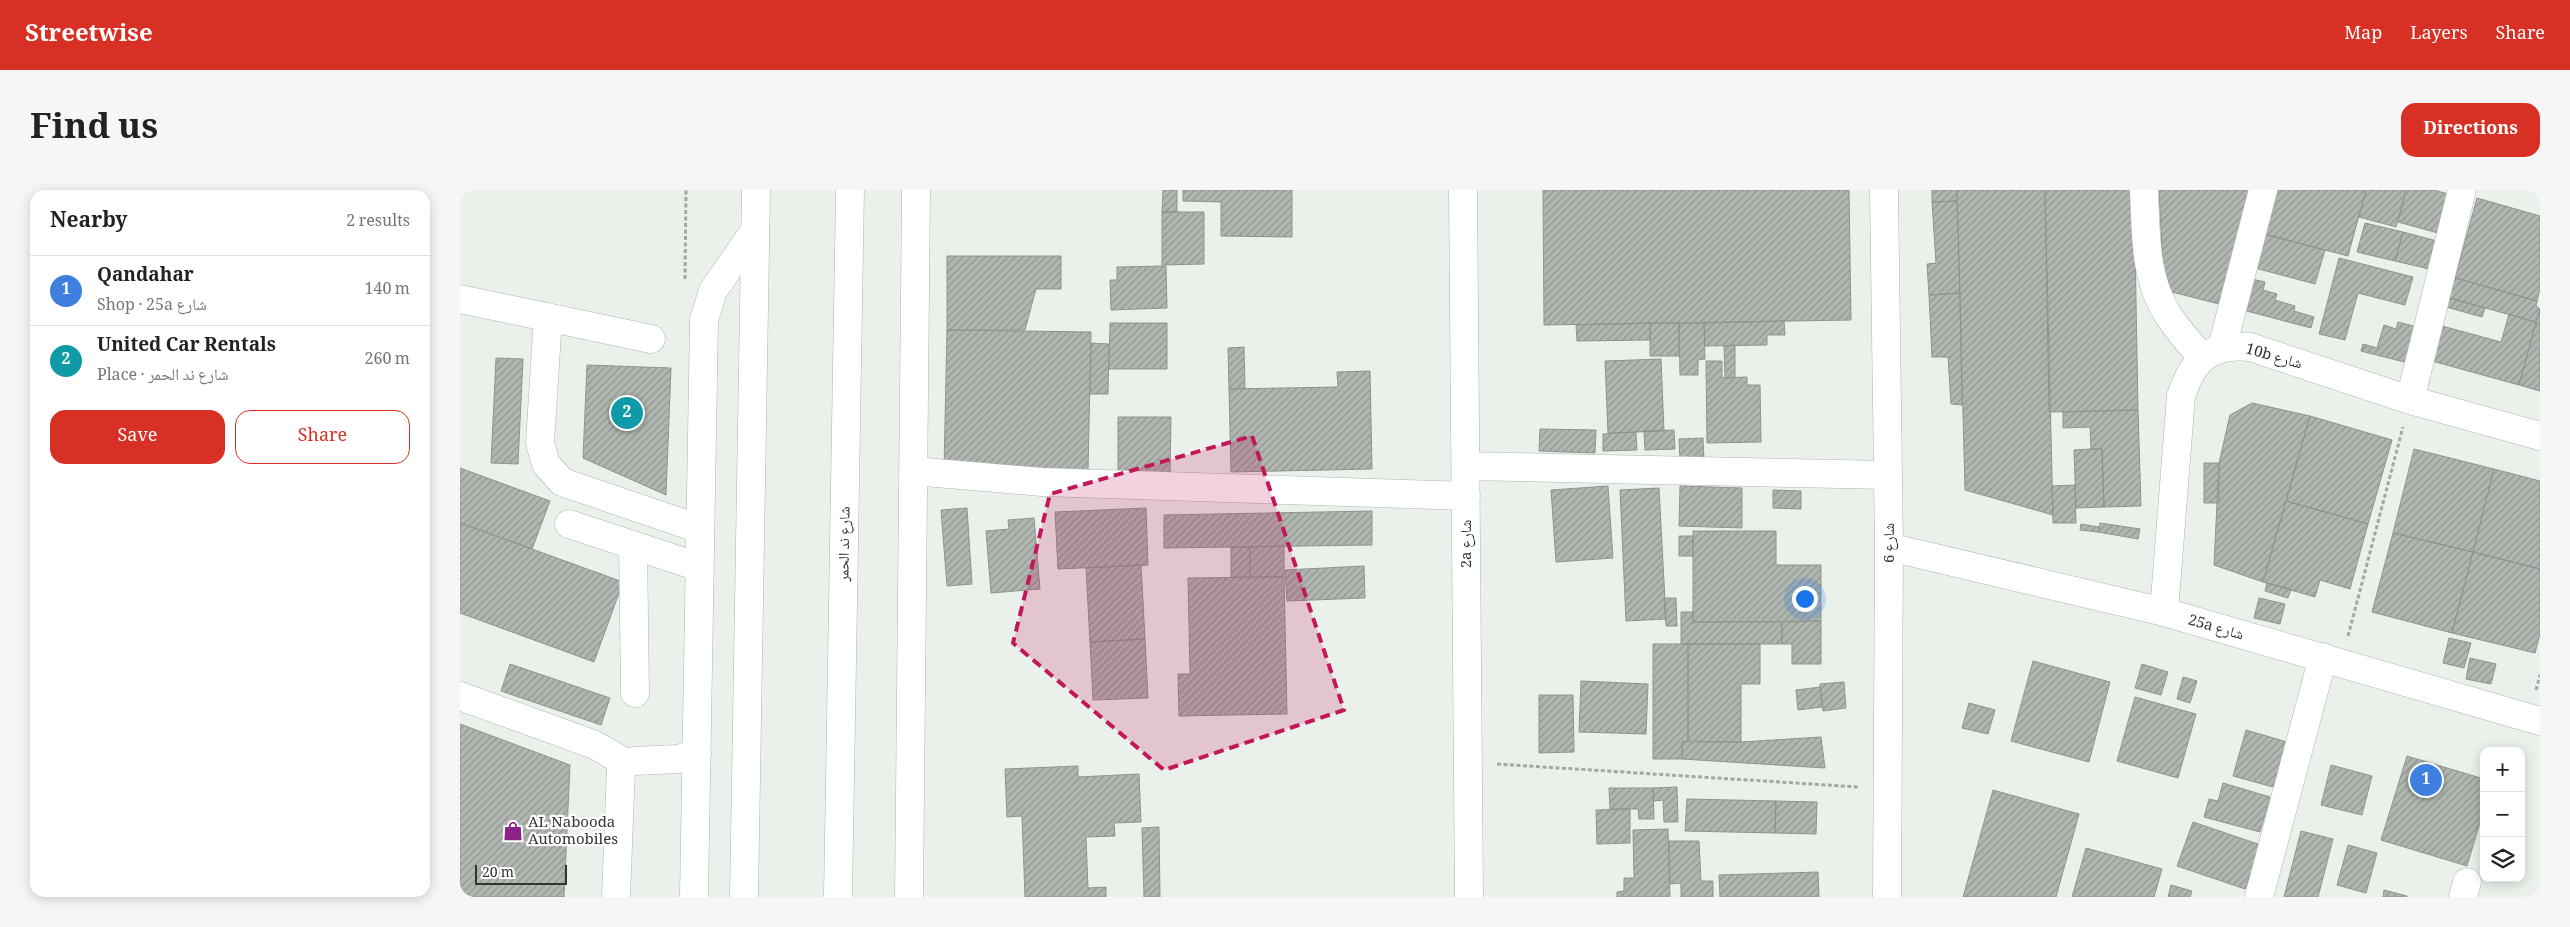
<!DOCTYPE html>
<meta charset="utf-8">
<style>
body{margin:0;font-family:Georgia,"Noto Naskh Arabic",serif;background:#f6f6f6;color:#222}
.controls{position:absolute;right:15px;bottom:15px;display:grid;overflow:hidden;border-radius:10px;box-shadow:0 2px 12px #0003}
.controls button{width:45px;height:45px;display:grid;place-items:center;padding:0;border:0;border-bottom:1px solid #e0e0e0;background:#fff;color:#222;font:25px sans-serif}
.scale{position:absolute;left:15px;bottom:12px;width:92px;box-sizing:border-box;padding-left:5px;border:2px solid #323532;border-top:0;font-size:14px;line-height:18px;white-space:nowrap;color:#323532;-webkit-text-stroke:4px #fff;paint-order:stroke}
.you{position:absolute;left:1344px;top:408px;width:18px;height:18px;margin:-12px;border:4px solid #fff;border-radius:50%;background:#1a73e8;box-shadow:0 0 0 8px #1a73e833}
.badge{display:grid;place-items:center;width:32px;height:32px;border-radius:50%;background:#d93025;color:#fff;font-size:16px;font-weight:700}
.pin{position:absolute;translate:-50% -50%;border:2px solid #fff;box-shadow:0 1px 5px #0006}
.list{margin:0;padding:0;list-style:none}
h2{display:flex;justify-content:space-between;align-items:center;height:65px;margin:0;padding:0 20px;font-size:21px}
h2 small{font-size:16px;font-weight:400;color:#767676}
.list li{display:grid;grid-template-columns:32px 1fr auto;gap:15px;align-items:center;box-sizing:border-box;height:70px;padding:0 20px;border-top:1px solid #e0e0e0}
.list b{display:block;font-size:19px;white-space:nowrap}
.list p{margin:0;font-size:16px;white-space:nowrap;color:#767676}
.list em{font-size:16px;font-style:normal;color:#767676}
.actions{display:flex;gap:10px;padding:15px 20px}
.actions a{flex:1;padding:11px 0;border:1px solid #d93025;border-radius:15px;text-align:center;font-size:18px;color:#d93025}
.actions .main{background:#d93025;color:#fff}
.icon{flex:none;width:28px;height:28px;fill:none;stroke:currentColor;stroke-width:2;stroke-linecap:round;stroke-linejoin:round}
.map{position:relative;flex:none;width:2080px;height:707px;overflow:hidden;border-radius:15px}
header{display:flex;align-items:center;gap:30px;box-sizing:border-box;height:70px;padding:0 25px;background:#d93025;color:#fff}
header strong{font-size:24px}
nav{display:flex;gap:28px;margin-inline-start:auto;font-size:18px}
.intro{display:flex;align-items:center;justify-content:space-between;box-sizing:border-box;height:120px;padding:0 30px}
h1{margin:0;font-size:35px}
.button{padding:12px 22px;border-radius:15px;background:#d93025;color:#fff;font-size:18px;font-weight:700}
main{display:flex;gap:30px;padding:0 30px}
aside{flex:1;background:#fff;border-radius:15px;box-shadow:0 2px 12px #0003}
.map>svg:first-child{display:block}
.building{fill:url(#building-hatch);stroke:#8f948f}
.lines{fill:none;stroke-linecap:round;stroke-linejoin:round}
.minor-casing{stroke:#afb5af;stroke-width:29}
.major-casing{stroke:#afb5af;stroke-width:29}
.path{stroke:#a2a8a3;stroke-width:3;stroke-dasharray:4 2.5;stroke-linecap:butt}
.minor{stroke:#fff;stroke-width:28}
.major{stroke:#fff;stroke-width:28}
.marked{fill:#c2185b;fill-opacity:0.2;stroke:#c2185b;stroke-width:4;stroke-dasharray:10 6;stroke-linejoin:round}
.labels{text-anchor:middle;stroke-width:4.5;stroke-linejoin:round;paint-order:stroke}
.street-label{font-size:15px;fill:#323532;stroke:#fff}
.poi-label{font-size:15px;fill:#323532;stroke:#fff;text-anchor:start}
</style>
<header>
<strong>Streetwise</strong>
<nav><a>Map</a><a>Layers</a><a>Share</a></nav>
</header>
<div class="intro"><h1>Find us</h1><a class="button">Directions</a></div>
<main>
<aside>
<h2>Nearby<small>2 results</small></h2>
<ul class="list">
<li><span class="badge" style="background:#3f7fe0">1</span><div><b>Qandahar</b><p>Shop · 25a شارع</p></div><em>140 m</em></li>
<li><span class="badge" style="background:#0f9aa8">2</span><div><b>United Car Rentals</b><p>Place · شارع ند الحمر</p></div><em>260 m</em></li>
</ul>
<div class="actions"><a class="main">Save</a><a>Share</a></div>
</aside>
<div class="map">
<svg width="2080" height="707" viewBox="0 0 2080 707">
<defs>
<pattern id="building-hatch" width="6" height="6" patternUnits="userSpaceOnUse" patternTransform="scale(1.25)"><rect width="6" height="6" fill="#b0b6b0"/><path d="M-1 1l2-2M0 6l6-6M5 7l2-2" fill="none" stroke="#909590"/></pattern>
</defs>
<rect width="100%" height="100%" fill="#eaf1eb"/>
<!-- building -->
<path class="building" d="M703,0H717V22H702Z
M723,0H832V47L761,46V12L723,11Z
M1083,0H1389L1391,130L1084,135Z
M1472,0H1497V11L1472,12Z
M1497,0H1585L1593,325L1505,300Z
M1585,0H1674L1678,220L1589,222Z
M1699,0H1789L1759,114L1704,100Z
M1816,0H1906L1888,66L1804,44Z
M1906,0H1946L1936,37L1899,27Z
M1946,0H1974L1988,4L1978,43L1938,32Z
M2017,8L2080,26V99L2077,111L1995,88Z
M1497,11L1500,103L1469,105L1467,74L1476,73L1472,12Z
M702,22H744V74L702,75Z
M1905,33L1943,42L1935,71L1897,62Z
M1943,42L1977,51L1969,79L1935,71Z
M1804,44L1865,60L1855,94L1795,78Z
M487,66H601V99H576L565,140H487Z
M1879,68L1953,87L1945,115L1898,103L1885,150L1859,144Z
M706,76L707,118L651,120L650,90H657V77Z
M1995,88L2077,111L2076,116L2080,119L2076,132L1989,108Z
M1792,89L1805,92L1803,100L1817,104L1815,110L1835,116L1834,121L1854,127L1851,138L1783,120Z
M1500,103L1502,215L1491,214L1488,167H1472L1469,105Z
M1989,108L2025,118L2022,127L1986,117Z
M2080,119V201L2059,195Z
M2049,124L2076,132L2059,195L1972,171L1982,136L2041,152Z
M1324,131L1325,145H1307V155L1245,156L1244,133Z
M1938,132L1961,138L1952,174L1901,161L1903,154L1917,158L1924,135L1936,139Z
M650,133H707V179H649Z
M1190,133H1219V166H1190Z
M1190,133V150L1117,151L1116,135Z
M1219,133H1244L1245,169L1238,170V185H1220Z
M487,140L631,142L628,281L484,279Z
M631,153L649,154L648,204H630Z
M1275,155V187L1265,188L1264,156Z
M784,157L785,198L769,199L768,158Z
M36,168L63,169L58,274L31,273Z
M1201,169L1204,241L1148,243L1145,171Z
M1246,171H1262V188L1287,187V195H1300L1301,252L1247,253Z
M127,175L211,178L206,305L123,268Z
M910,181L912,279L771,282L769,199L878,197L877,182Z
M1792,213L1850,226L1803,392L1754,375L1759,273L1770,225Z
M1678,220L1681,316L1644,317L1642,259H1631L1630,237L1603,238V222Z
M1850,226L1932,250L1908,334L1826,311Z
M658,227H711L710,287H658Z
M1080,239L1136,240L1135,263L1079,261Z
M1214,240L1215,259L1185,260L1184,241Z
M1176,242L1177,260L1143,261V244Z
M1243,248L1244,270L1220,271L1219,249Z
M1631,259H1642L1644,317L1616,318L1614,260Z
M1954,259L2034,279L2013,362L1933,343Z
M1744,273H1759V313H1744Z
M0,278L90,311L72,359L0,333Z
M2034,279L2080,291V379L2013,362Z
M1615,295L1616,333H1593L1592,296Z
M1148,296L1153,368L1096,372L1091,300Z
M1220,296L1282,298V338L1219,336Z
M1199,298L1206,429L1166,431L1160,300Z
M1313,300L1341,301V319L1313,318Z
M1826,311L1908,334L1890,399L1860,390L1855,407L1803,392Z
M507,318L512,394L487,396L481,320Z
M686,318L688,375L598,379L595,322Z
M912,321V355L704,358V325Z
M574,328L580,399L531,403L526,341L549,339L548,330Z
M0,333L163,392L134,472L0,423Z
M1640,333L1680,339L1678,349L1638,342Z
M1621,334L1639,337L1638,342L1620,340Z
M1233,341H1316V375H1361V431L1233,432Z
M1933,343L2013,362L1992,443L1912,422Z
M1219,346H1233V366H1219Z
M824,356V387H790V357Z
M771,357H790V387H771Z
M2013,362L2080,379V444L2075,463L1992,443Z
M681,375L685,449L630,452L626,378Z
M904,376L905,408L827,411L825,380Z
M824,387L827,524L719,526L718,484H730L728,388Z
M1807,393L1831,399L1828,408L1805,401Z
M1204,408H1216L1217,436H1206Z
M1799,408L1825,414L1820,434L1794,428Z
M1221,422H1233V432H1322V454H1221Z
M1361,431V474H1332V454H1322V432Z
M1989,448L2011,453L2004,478L1983,473Z
M685,449L688,508L633,510L630,452Z
M1193,454H1228V551L1222,552V569H1193Z
M1228,454H1300V494H1281V552L1228,551Z
M2010,468L2036,474L2031,494L2006,489Z
M1573,471L1650,492L1629,572L1551,551Z
M50,474L150,508L141,535L41,501Z
M1682,474L1708,482L1701,505L1675,498Z
M1723,487L1737,491L1730,513L1717,509Z
M1121,491L1188,494L1186,544L1119,542Z
M1384,492L1386,518L1363,521L1360,494Z
M1360,497L1362,517L1338,520L1336,500Z
M1079,505H1113L1114,562L1079,563Z
M1675,507L1736,524L1718,588L1657,571Z
M1509,513L1535,520L1528,544L1502,538Z
M0,534L110,575L104,707H0Z
M1786,540L1827,552L1813,597L1773,586Z
M1361,547L1365,578L1222,569V552H1281Z
M1947,566L2024,589V619L2007,676L1921,650Z
M1871,575L1912,586L1902,625L1861,615Z
M618,576V587L679,584L681,632L654,633L655,646L626,647L628,698L646,697V707H565L562,626L547,627L545,579Z
M1763,593L1810,607L1800,642L1744,627L1749,609L1758,611Z
M1217,597L1218,632H1204L1203,610L1194,611L1193,598Z
M1149,598H1193L1194,629H1179L1178,619H1150Z
M1533,600L1619,624L1596,707H1503Z
M1227,609L1316,611L1315,643L1225,641Z
M1316,611L1357,612L1356,644L1315,643Z
M1170,619V653L1137,654L1136,620Z
M1733,632L1801,655L1785,699L1717,676Z
M699,637L700,707H684L682,638Z
M1208,639L1210,707H1157V702L1164,701V688H1174L1173,640Z
M1841,641L1873,649L1858,707H1824Z
M1209,651H1239L1241,691H1253V707H1221V693L1210,694Z
M1888,655L1917,663L1906,703L1877,695Z
M1626,658L1702,679L1694,707H1612Z
M1358,682L1359,707H1260L1259,685Z
M1711,695L1732,701L1730,707H1708Z
M1924,700L1947,706V707H1923Z"/>
<g class="lines">
<defs>
<path id="minor" d="M1003,0L1009,707
M1424,0L1429,357L1427,707
M1684,0C1686,42 1684,88 1708,125C1718,140 1730,154 1742,167
M0,109L191,149
M88,127L80,253L86,274L102,292L240,339
M1762,158L1803,0
M1950,210L2002,0
M1006,276L1428,285
M453,281L582,292L1006,306
M109,334L239,377
M173,355L175,503
M1429,357L1704,422L2080,531
M1704,422L1721,206C1733,170 1750,153 1790,157L1950,210L2080,246
M0,506L135,555L166,573
M156,707L161,578L166,573L175,571L217,569L237,564
M234,707L244,130L253,101L295,40
M449,707L456,0
M1799,707L1863,467
M2003,707L2007,692"/>
<path id="major" d="M284,707L296,0
M378,707L390,0"/>
</defs>
<!-- minor casing -->
<use href="#minor" class="minor-casing"/>
<!-- major casing -->
<use href="#major" class="major-casing"/>
<!-- path -->
<path class="path" d="M225,89L226,0
M1888,446L1943,237
M2076,500L2080,485
M1037,574L1398,597"/>
<!-- minor -->
<use href="#minor" class="minor"/>
<!-- major -->
<use href="#major" class="major"/>
</g>
<!-- marked area -->
<path class="marked" d="M792,246L884,520L704,580L553,453L590,304Z"/>
<!-- icons -->
<defs>
<symbol id="shop-bare" viewBox="-9 -9 18 18"><path d="M-5-2.5h2.3a2.7 3.5 0 0 1 5.4 0H5L5.5 6h-11ZM-1.5-2.5h3a1.5 2.3 0 0 0-3 0Z" fill="#8a2289" stroke="#fff" stroke-width="2.5" paint-order="stroke"/></symbol>
</defs>
<g fill-rule="evenodd">
<use href="#shop-bare" x="39" y="627" width="28" height="28"/>
</g>
<g class="labels">
<!-- street labels -->
<g class="street-label">
<text transform="translate(1814 166) rotate(16)" y="5">10b شارع</text>
<text transform="translate(1429 353) rotate(-90)" y="5">شارع 6</text>
<text transform="translate(384 354) rotate(-89)" y="5">شارع ند الحمر</text>
<text transform="translate(1006 354) rotate(-90)" y="5">2a شارع</text>
<text transform="translate(1756 437) rotate(16)" y="5">25a شارع</text>
</g>
<!-- poi labels -->
<g class="poi-label">
<text x="68" y="637">AL Nabooda<tspan x="68" dy="17">Automobiles</tspan></text>
</g>
</g>
</svg>
<div class="controls">
<button>+</button>
<button>−</button>
<button><svg class="icon" aria-label="layers" viewBox="0 0 24 24"><path d="M12 4l9 5-9 5-9-5zM3 14l9 5 9-5"/></svg></button>
</div>
<div class="scale">20 m</div>
<div class="you"></div>
<div class="pin badge" style="left:1966px;top:590px;background:#3f7fe0">1</div>
<div class="pin badge" style="left:167px;top:223px;background:#0f9aa8">2</div>
</div>
</main>
